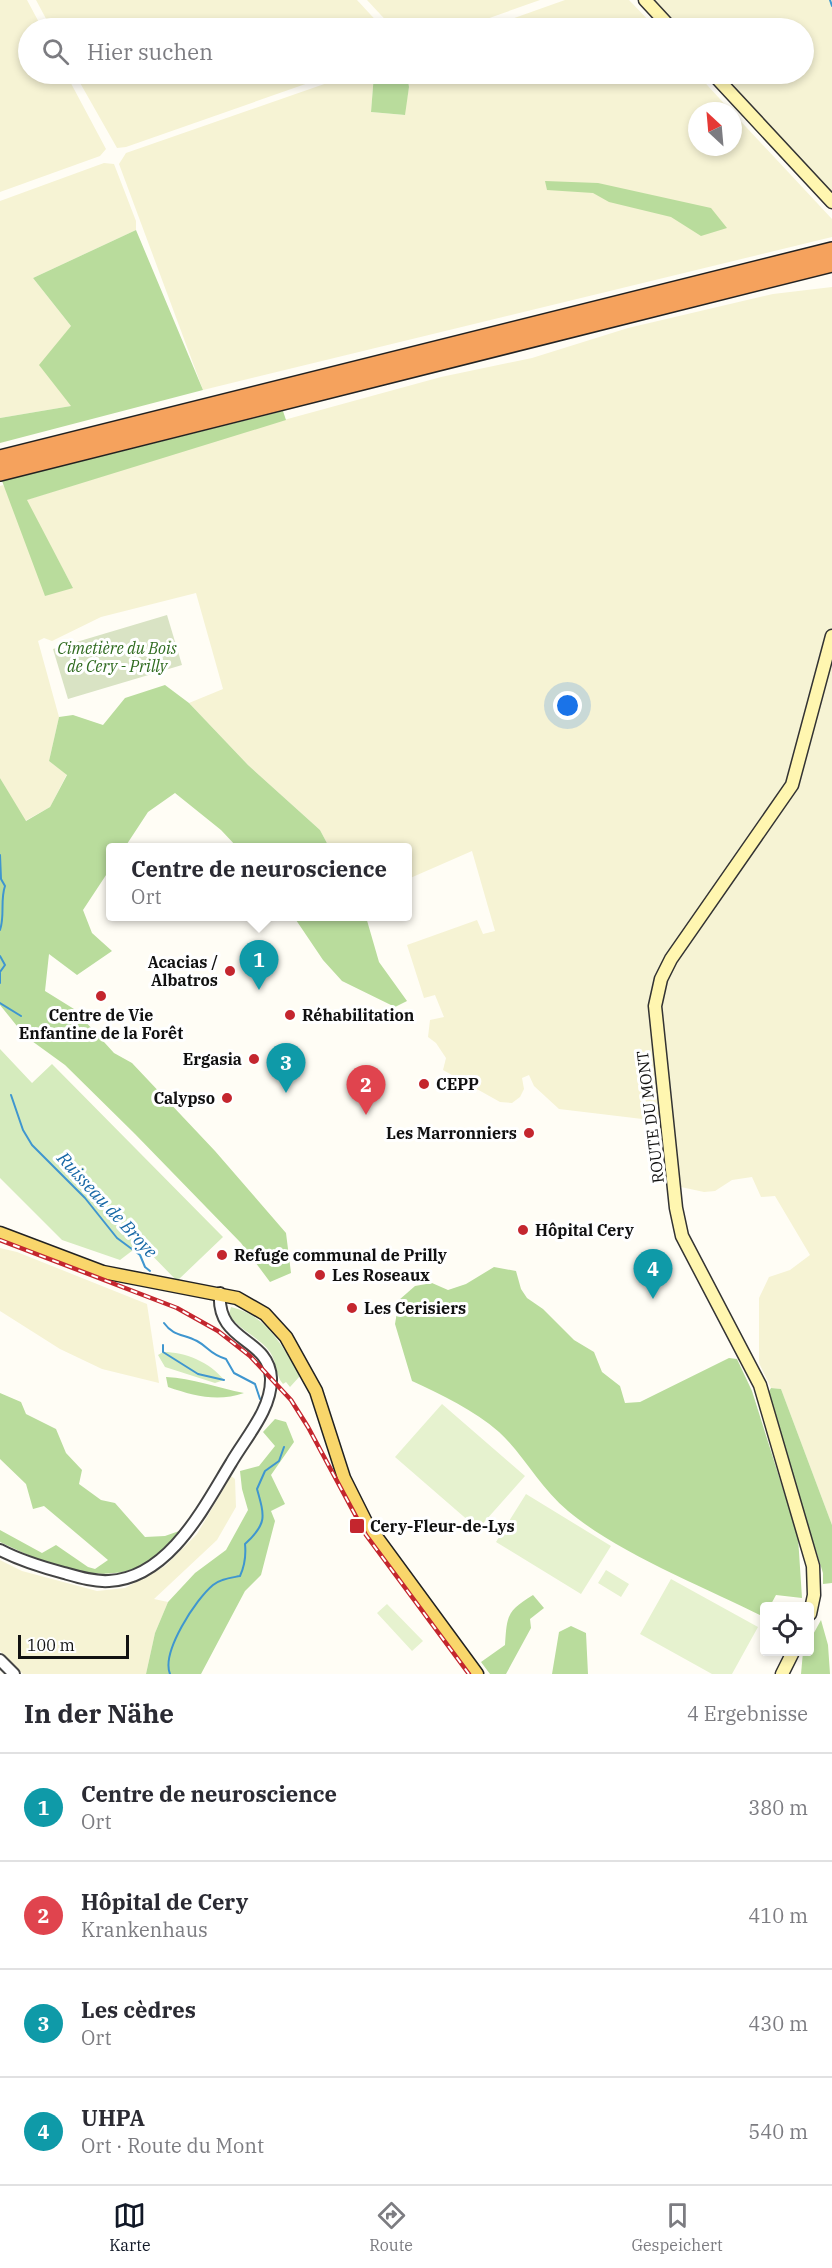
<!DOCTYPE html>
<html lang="de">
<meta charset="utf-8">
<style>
body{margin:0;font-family:"IBM Plex Serif",serif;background:#f7f7f7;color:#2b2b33}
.controls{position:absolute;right:18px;bottom:18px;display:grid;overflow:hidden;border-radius:6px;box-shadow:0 3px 9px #0003}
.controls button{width:54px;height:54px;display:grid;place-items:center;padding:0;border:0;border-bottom:2px solid #e1e1e2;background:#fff;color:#2b2b33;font:30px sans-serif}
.compass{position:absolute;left:688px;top:102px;width:54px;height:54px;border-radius:50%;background:#fff;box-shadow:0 3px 9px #0003;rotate:334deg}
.scale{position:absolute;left:18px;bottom:15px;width:111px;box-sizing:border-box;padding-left:6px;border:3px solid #111;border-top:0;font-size:16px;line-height:21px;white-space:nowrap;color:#111;-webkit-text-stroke:4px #fff;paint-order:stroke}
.you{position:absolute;left:568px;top:706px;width:21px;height:21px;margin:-15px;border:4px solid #fff;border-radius:50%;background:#1a73e8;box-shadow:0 0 0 9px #1a73e833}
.badge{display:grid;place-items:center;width:39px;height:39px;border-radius:50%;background:#111827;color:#fff;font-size:20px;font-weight:700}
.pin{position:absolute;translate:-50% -50px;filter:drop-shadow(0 2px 3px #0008)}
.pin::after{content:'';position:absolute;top:32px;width:21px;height:18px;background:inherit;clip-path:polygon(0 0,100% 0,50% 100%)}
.popup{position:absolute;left:106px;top:843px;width:306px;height:78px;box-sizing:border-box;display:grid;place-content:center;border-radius:6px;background:#fff;filter:drop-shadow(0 2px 4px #0005);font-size:20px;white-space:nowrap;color:#7c7c81}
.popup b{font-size:22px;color:#2b2b33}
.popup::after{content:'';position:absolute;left:50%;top:100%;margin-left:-12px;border:12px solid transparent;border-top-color:#fff}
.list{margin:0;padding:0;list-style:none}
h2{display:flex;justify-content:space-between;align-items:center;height:78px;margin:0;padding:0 24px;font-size:26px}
h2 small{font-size:20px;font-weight:400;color:#7c7c81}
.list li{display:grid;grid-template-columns:39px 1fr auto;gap:18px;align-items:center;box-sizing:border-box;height:108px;padding:0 24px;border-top:2px solid #e1e1e2}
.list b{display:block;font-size:22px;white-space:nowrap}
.list p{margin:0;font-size:20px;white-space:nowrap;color:#7c7c81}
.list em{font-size:20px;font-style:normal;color:#7c7c81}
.icon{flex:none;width:33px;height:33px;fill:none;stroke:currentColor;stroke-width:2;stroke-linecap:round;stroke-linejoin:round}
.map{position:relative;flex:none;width:832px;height:1674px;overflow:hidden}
.search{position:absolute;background:#fff;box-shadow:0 3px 9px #0003;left:18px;right:18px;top:18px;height:66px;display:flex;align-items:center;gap:15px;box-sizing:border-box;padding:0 21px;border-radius:33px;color:#7c7c81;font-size:22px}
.sheet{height:510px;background:#fff}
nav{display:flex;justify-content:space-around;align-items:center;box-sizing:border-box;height:84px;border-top:2px solid #e1e1e2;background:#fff;font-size:16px;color:#7c7c81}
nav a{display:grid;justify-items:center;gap:3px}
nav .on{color:#111827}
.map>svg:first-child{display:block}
.farmland{fill:#f6f3d4}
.green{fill:#d5ebbd}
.forest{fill:#b9dc9c}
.cemetery{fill:#d9e3c4}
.pitch{fill:#e6f2cf}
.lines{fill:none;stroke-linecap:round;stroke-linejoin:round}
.stream{stroke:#3f96cf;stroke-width:2}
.tertiary-casing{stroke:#444;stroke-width:14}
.secondary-casing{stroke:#333;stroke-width:15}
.primary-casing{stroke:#222;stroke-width:15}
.motorway-casing{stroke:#222;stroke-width:18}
.tertiary{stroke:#fff;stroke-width:10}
.secondary{stroke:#fff6b0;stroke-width:12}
.primary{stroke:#f9d66b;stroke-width:12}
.motorway{stroke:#f5a25d;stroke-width:15}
.rail-casing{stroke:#c4262e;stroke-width:4.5}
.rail{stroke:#fff;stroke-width:2;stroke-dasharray:7;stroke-linecap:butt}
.poi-dot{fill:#c4262e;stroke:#fff;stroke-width:2}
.labels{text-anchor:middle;stroke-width:6;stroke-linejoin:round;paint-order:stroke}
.park-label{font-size:16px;font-style:italic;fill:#2f6b1f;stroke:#fff}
.poi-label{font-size:16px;font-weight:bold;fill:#111;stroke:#fff;text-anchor:start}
.street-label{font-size:16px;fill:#111;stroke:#fff}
.water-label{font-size:18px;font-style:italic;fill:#1768a6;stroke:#fff}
</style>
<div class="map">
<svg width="832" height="1674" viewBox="0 0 832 1674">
<rect width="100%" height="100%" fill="#fffdf5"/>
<!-- farmland -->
<path class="farmland" d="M0,0H27L42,28H28V74H66L106,149L100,156L0,192Z
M36,0H357L383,28H51Z
M367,0H540L461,28H393Z
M565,0H629L656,28H486Z
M651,0H832V192L720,74H804V28H678Z
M75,74H334L126,147L117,148Z
M353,74H374L371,112L404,115L409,87L407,74H697L731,111H697V147H733V113L832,219V237L203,390L119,164L126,153Z
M104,163L114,164L136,221V230L33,278L71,326V406L0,418V201Z
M832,287V1525L781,1389L771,1388L759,1363V1298L769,1277L790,1270L810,1255L775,1196L761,1197L752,1177L732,1180L715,1191L704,1192L667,1184L659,1121L559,1109L534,1086L529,1075L522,1078L524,1089L520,1097L512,1103L500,1102L443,1070L446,1058L436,1043L428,1037L430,1020L444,1017L435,995L424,998L407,945L477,920L483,934L495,931L472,851L408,879L407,848L329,847L320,830L248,765L189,703L223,689L196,593L101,617L52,641L44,638L38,641L59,717L49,761L67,774L50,807L25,821L0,778V486L3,485L73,588L26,500L262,426L441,377L532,358L628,328L773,294Z
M0,1248L17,1252L147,1304L159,1383L102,1369L60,1349L0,1311Z
M231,1476L235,1479L236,1507L217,1540L154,1599L168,1602L155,1633L146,1674H23L0,1651V1560L22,1571L97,1591L125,1588L165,1566L197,1534Z"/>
<!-- green -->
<path class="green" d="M0,1049L32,1083L52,1064L223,1237L177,1281L141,1244L120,1260L62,1240L0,1178Z
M231,1307C267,1315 283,1347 300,1376L290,1387L286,1382L283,1384C275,1375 277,1362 270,1352C261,1339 244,1332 233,1320L229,1314Z
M163,1352C185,1352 210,1362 224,1380L215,1383L165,1367L158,1355Z"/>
<!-- forest -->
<path class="forest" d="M374,74H407L409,87L405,115L371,112Z
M545,181L598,183L711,208L727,228L701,236L671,217L609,202L593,193L547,190Z
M136,230L203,390L0,443V418L71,406L39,365L71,326L33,278Z
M283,411L286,420L27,500L73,588L45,596L2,481Z
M165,685L189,703L248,765L320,830L329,847H237L221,830L175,793L148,812L125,847L110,848V869L83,910L92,933L112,951L77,975L49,954L45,991L74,1009L114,1053L132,1063L215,1151L286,1233L291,1273L270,1282L241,1243L135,1134L65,1065L25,1036L0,1005V778L26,821L50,807L67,775L49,761L59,717L73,715L103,725L125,698Z
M294,917H366L379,962L407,1001L395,1007L342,981L323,960Z
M494,1267L516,1271L521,1289L527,1298L543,1309L574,1340L594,1352L602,1372L620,1386L625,1403L640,1402L729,1358L737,1359L752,1391L798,1537L802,1598L776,1595L770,1606H764V1617C704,1587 618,1553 568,1511C540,1488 524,1455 499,1432C474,1410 442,1395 412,1381L395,1324L399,1300L415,1286L432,1283L448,1290L466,1284Z
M166,1377C192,1378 218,1388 244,1393C218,1402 194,1396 168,1387Z
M771,1388L781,1389L832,1525V1583L823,1584V1573L767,1395Z
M0,1393L21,1402L26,1414L56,1429L66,1453L82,1470L79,1484L101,1500L115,1503L145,1537L165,1536L182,1530C134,1599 64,1573 0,1542V1530L42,1553L56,1545L88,1567L95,1569L108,1560L44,1506L33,1509L26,1484L0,1459Z
M275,1419L286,1422L294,1442L271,1475L285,1504L271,1511L275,1521L261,1575L245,1591L201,1674H146L155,1633L168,1602L195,1573L226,1550L248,1510L242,1489L240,1471L259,1466L275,1446L263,1432Z
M533,1595L544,1608L530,1619L531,1628L506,1674H490L481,1662L505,1645C507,1615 507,1611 533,1595Z
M821,1620L828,1645L830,1674H801L803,1652H810V1640Z
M571,1626L586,1633L588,1674H552L559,1632Z"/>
<!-- cemetery -->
<path class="cemetery" d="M167,615L182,665L68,699L53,649Z"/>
<!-- pitch -->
<path class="pitch" d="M442,1404L525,1476L478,1529L395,1457Z
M526,1494L611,1546L581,1594L496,1542Z
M606,1570L629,1584L621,1597L598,1583Z
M671,1579L758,1627L732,1674H712L640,1634Z
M387,1604L423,1641L412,1651L377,1613Z"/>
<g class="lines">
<!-- stream -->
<path class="stream" d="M830,0L832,6
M0,855L1,879L5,886C0,900 5,916 0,930
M0,956L5,965L0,972
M0,973V983
M0,1003L21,1016
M11,1095L23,1130L32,1145L85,1198L117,1238L140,1255L145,1267L150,1271
M164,1323C173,1336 184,1334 197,1341C210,1348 208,1353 226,1359L234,1373L255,1384L260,1399
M163,1345V1352L198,1374L224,1380
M170,1674C161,1652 196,1599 213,1585C220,1579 230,1578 240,1576C245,1565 246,1554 245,1544C267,1524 265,1517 257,1489L265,1471L279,1461L284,1447"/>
<defs>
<path id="tertiary" d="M0,1550C21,1561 41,1567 64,1573C78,1577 94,1582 109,1581C169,1578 204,1507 231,1463C246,1437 272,1409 271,1378C269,1337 216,1343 220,1293
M0,1660L14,1674"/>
<path id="secondary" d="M645,0L671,28
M713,74L832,202
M810,1614L814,1595L813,1566L760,1385L682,1236L676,1208L655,1006L661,979L671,959L792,785L832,636
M782,1674L793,1652"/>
<path id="primary" d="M0,1233L103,1272L237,1298L265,1314L286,1337L316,1391L344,1478L367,1524L477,1674"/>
<path id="motorway" d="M0,458L832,250
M0,473L832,264"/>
</defs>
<!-- tertiary casing -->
<use href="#tertiary" class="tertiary-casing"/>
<!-- secondary casing -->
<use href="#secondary" class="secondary-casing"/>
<!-- primary casing -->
<use href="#primary" class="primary-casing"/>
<!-- motorway casing -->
<use href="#motorway" class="motorway-casing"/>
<!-- tertiary -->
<use href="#tertiary" class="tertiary"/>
<!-- secondary -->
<use href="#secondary" class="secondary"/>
<!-- primary -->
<use href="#primary" class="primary"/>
<!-- motorway -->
<use href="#motorway" class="motorway"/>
<defs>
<path id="rail" d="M0,1240L177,1308L218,1331L250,1356L291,1400L308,1427L366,1535L469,1674"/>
</defs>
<!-- rail casing -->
<use href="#rail" class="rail-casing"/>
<!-- rail -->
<use href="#rail" class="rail"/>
</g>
<!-- markers -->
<g class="poi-dot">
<circle cx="230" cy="971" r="6"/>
<circle cx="101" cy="996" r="6"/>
<circle cx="290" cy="1015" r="6"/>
<circle cx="254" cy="1059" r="6"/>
<circle cx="424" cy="1084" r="6"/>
<circle cx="227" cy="1098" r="6"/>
<circle cx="529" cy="1133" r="6"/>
<circle cx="523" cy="1230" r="6"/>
<circle cx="222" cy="1255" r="6"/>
<circle cx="320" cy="1275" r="6"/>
<circle cx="352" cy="1308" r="6"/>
<rect x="349" y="1518" width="16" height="16" rx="3"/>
</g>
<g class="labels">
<!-- park labels -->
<g class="park-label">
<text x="117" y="654">Cimetière du Bois<tspan x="117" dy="18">de Cery - Prilly</tspan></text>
</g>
<!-- poi labels -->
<g class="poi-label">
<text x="218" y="968" text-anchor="end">Acacias /<tspan x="218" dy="18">Albatros</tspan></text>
<text x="101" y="1021" text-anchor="middle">Centre de Vie<tspan x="101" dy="18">Enfantine de la Forêt</tspan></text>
<text x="302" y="1021">Réhabilitation</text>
<text x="242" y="1065" text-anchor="end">Ergasia</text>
<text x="436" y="1090">CEPP</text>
<text x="215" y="1104" text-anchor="end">Calypso</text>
<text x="517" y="1139" text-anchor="end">Les Marronniers</text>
<text x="535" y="1236">Hôpital Cery</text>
<text x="234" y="1261">Refuge communal de Prilly</text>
<text x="332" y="1281">Les Roseaux</text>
<text x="364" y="1314">Les Cerisiers</text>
<text x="370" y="1532">Cery-Fleur-de-Lys</text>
</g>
<!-- street labels -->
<g class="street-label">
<text transform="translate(650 1117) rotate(-97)" y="6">ROUTE DU MONT</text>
</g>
<!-- water labels -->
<g class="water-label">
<text transform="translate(107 1205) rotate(47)" y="6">Ruisseau de Broye</text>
</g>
</g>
</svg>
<div class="controls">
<button><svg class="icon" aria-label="locate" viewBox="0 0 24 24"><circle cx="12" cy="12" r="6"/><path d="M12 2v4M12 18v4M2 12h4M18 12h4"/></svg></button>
</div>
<svg class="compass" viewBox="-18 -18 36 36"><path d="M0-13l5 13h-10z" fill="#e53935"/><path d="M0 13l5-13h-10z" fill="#7c7c81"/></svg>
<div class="scale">100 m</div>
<div class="you"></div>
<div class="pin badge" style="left:259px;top:990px;background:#0f9aa8">1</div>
<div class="popup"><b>Centre de neuroscience</b>Ort</div>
<div class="pin badge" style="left:366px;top:1115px;background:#e0444e">2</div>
<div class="pin badge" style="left:286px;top:1093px;background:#0f9aa8">3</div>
<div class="pin badge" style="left:653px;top:1299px;background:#0f9aa8">4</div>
<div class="search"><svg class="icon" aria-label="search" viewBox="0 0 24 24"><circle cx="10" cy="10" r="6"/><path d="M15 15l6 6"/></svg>Hier suchen</div>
</div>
<section class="sheet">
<h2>In der Nähe<small>4 Ergebnisse</small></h2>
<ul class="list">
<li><span class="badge" style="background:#0f9aa8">1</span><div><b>Centre de neuroscience</b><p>Ort</p></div><em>380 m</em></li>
<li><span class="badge" style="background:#e0444e">2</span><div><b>Hôpital de Cery</b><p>Krankenhaus</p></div><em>410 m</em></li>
<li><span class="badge" style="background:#0f9aa8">3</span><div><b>Les cèdres</b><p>Ort</p></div><em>430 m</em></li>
<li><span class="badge" style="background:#0f9aa8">4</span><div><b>UHPA</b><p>Ort · Route du Mont</p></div><em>540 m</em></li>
</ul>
</section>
<nav>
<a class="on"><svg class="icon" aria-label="map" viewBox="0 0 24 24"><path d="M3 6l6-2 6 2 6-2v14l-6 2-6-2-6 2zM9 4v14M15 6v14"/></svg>Karte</a>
<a><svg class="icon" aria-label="directions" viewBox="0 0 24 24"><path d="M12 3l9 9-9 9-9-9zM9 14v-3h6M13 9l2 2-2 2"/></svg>Route</a>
<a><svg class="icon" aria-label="saved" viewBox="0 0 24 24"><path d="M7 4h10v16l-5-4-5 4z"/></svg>Gespeichert</a>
</nav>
